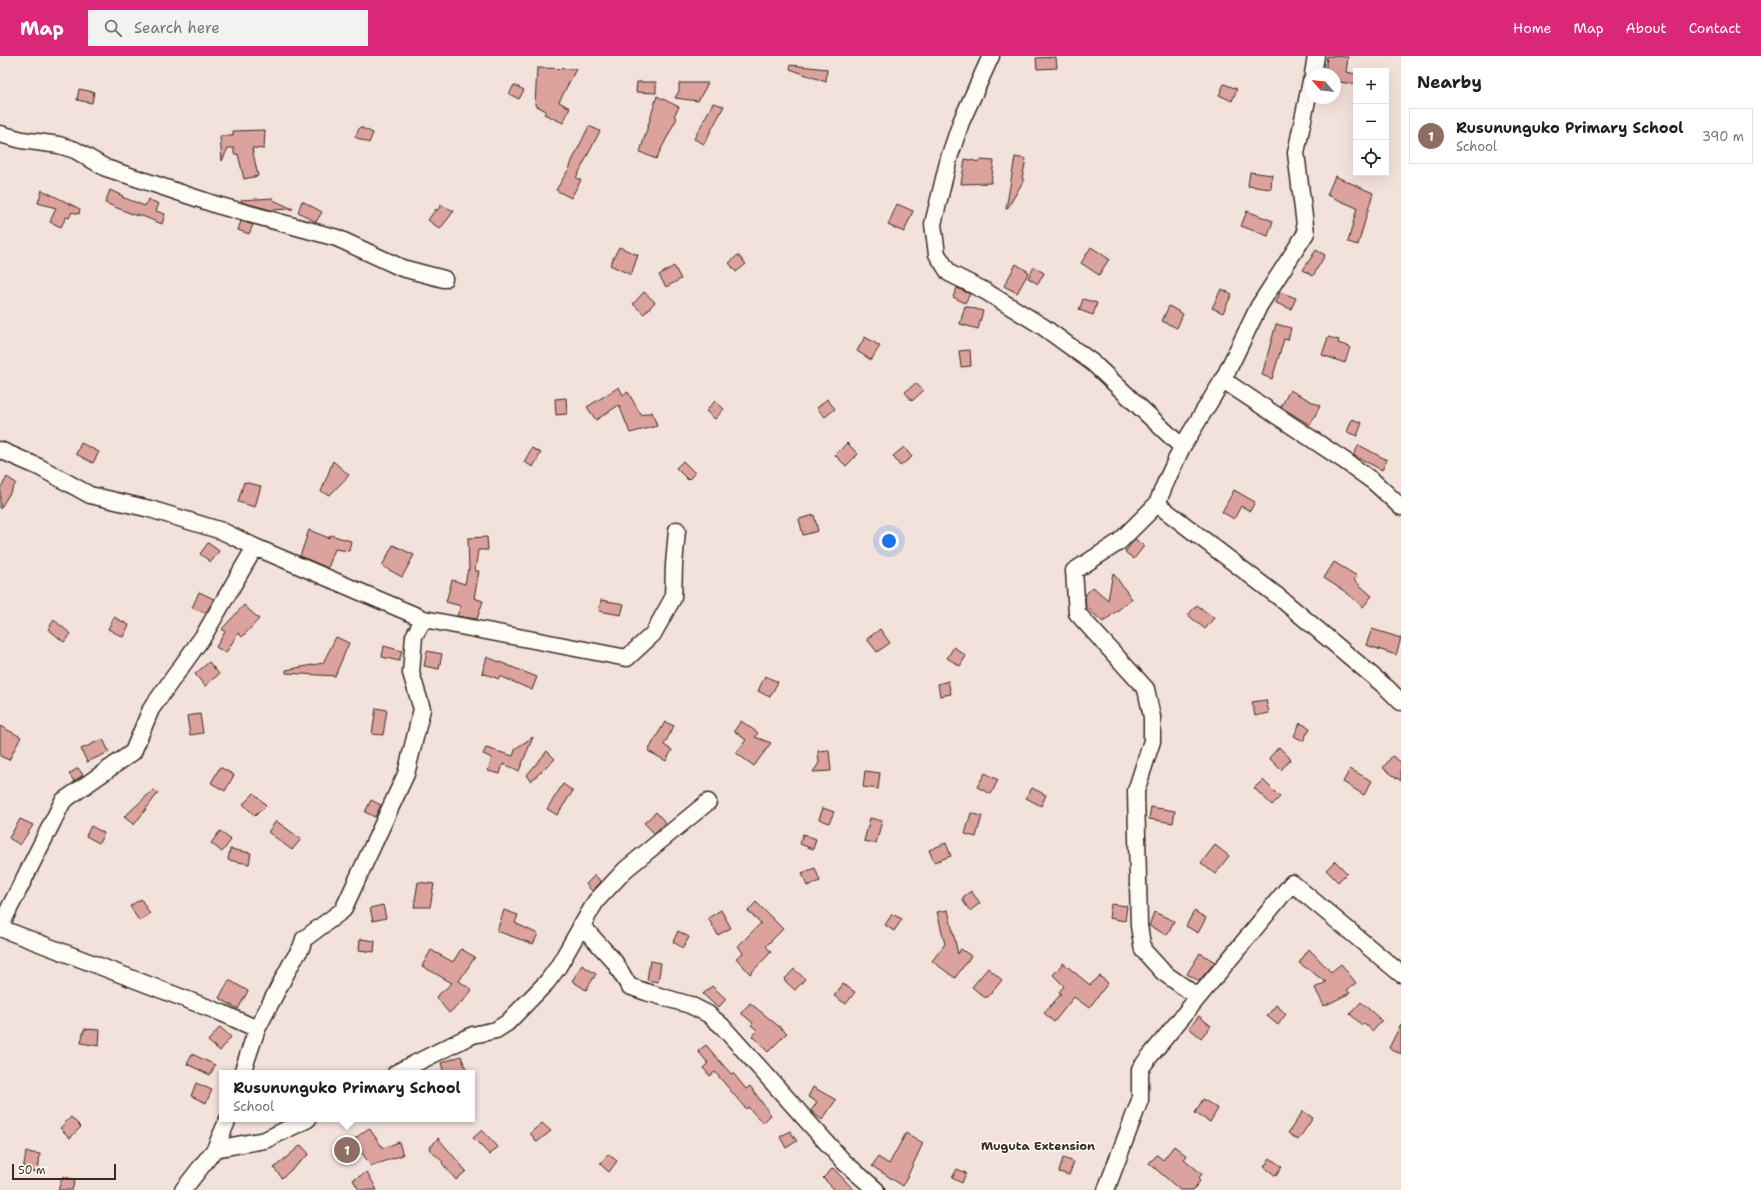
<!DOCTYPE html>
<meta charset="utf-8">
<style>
body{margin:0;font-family:"Shantell Sans",sans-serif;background:#f2f2f2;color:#202124}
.controls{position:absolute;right:12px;top:12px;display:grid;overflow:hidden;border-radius:0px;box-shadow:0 4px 16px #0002}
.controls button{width:36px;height:36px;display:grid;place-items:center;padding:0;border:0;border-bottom:1px solid #e0e0e0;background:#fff;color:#202124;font:20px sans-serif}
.compass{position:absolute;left:1305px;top:12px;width:36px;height:36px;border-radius:50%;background:#fff;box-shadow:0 4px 16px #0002;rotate:298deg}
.scale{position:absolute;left:12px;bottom:10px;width:104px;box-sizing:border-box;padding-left:4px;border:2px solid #3b2a1e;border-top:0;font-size:11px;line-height:14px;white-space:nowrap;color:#3b2a1e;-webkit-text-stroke:3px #fdfcf7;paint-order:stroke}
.you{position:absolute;left:889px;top:485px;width:14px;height:14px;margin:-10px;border:3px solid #fff;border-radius:50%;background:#1a73e8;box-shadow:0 0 0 6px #1a73e833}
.badge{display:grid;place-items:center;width:26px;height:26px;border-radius:50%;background:#db2777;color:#fff;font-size:13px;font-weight:700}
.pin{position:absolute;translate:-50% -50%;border:2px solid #fff;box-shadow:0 1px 4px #0006}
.popup{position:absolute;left:219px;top:1014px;width:256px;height:52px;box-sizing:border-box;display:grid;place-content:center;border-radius:0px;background:#fff;filter:drop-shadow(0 1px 3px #0005);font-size:13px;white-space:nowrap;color:#757577}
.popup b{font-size:15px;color:#202124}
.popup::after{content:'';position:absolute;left:50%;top:100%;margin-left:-8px;border:8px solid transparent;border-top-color:#fff}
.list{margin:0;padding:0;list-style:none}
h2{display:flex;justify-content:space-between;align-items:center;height:52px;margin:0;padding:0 16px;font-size:17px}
h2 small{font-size:13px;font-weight:400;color:#757577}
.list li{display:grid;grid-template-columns:26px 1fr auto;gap:12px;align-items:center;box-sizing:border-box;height:56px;margin:0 8px 8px;padding:0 8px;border:1px solid #e0e0e0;border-radius:0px}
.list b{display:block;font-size:15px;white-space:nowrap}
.list p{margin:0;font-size:13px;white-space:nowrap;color:#757577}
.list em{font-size:13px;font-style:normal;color:#757577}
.icon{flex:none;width:22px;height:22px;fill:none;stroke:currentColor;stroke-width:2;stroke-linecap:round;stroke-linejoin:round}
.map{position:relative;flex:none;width:1401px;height:1134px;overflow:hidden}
header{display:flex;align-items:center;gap:24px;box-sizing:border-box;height:56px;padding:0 20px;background:#db2777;color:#fff}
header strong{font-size:19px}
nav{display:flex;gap:22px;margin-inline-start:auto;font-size:14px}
.search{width:280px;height:36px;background:#f2f2f2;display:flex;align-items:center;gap:10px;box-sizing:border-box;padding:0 14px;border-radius:0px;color:#757577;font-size:15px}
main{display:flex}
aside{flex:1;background:#fff}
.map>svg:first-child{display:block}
.building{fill:#dca29d;stroke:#3b2a1e}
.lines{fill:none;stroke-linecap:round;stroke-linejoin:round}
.street-casing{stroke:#3b2a1e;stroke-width:19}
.street{stroke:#fdfcf7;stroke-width:16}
.labels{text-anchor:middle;stroke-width:3;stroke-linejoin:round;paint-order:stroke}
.neighbourhood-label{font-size:12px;font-weight:bold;fill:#3b2a1e;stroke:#fdfcf7}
</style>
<header>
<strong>Map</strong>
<div class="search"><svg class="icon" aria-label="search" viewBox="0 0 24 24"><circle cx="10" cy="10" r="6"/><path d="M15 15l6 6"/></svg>Search here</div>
<nav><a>Home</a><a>Map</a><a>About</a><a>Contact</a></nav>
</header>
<main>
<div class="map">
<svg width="1401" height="1134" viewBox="0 0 1401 1134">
<rect width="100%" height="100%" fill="#f3e1dc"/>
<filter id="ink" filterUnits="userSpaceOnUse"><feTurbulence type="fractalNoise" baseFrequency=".025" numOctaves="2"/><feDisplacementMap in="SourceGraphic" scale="8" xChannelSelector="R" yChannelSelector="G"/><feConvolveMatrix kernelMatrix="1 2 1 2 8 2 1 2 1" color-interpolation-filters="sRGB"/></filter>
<g filter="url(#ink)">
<!-- building -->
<path class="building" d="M1327,0L1348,1L1346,16L1356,18V29L1335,25V18H1325Z
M1056,1L1057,12L1037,13L1036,2Z
M791,9L827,13L826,26L790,13Z
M537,12L576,13L559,46L570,52L563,67L544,58L546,55L535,49Z
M637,26H656V37L636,36Z
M679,27H708L698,45L675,42L679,35Z
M1224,28L1237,33L1232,45L1219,39Z
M514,29L524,34L519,43L509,38Z
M79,33L94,36L92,47L77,44Z
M657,40L679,51L674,60L677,62L656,103L640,96Z
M713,47L724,50L704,88L694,83Z
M589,70L600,75L576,122L581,124L571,142L556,134L570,111L572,105Z
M360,71L373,77L369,87L355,81Z
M265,74L264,93L252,92L258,120L244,123L238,98H234V92H228L222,105L220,80H233V75Z
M1015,101L1026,103L1022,123L1024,124L1007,153H1006Z
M965,103L979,106L980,104L994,105L991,127L961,128Z
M1250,116L1272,119L1271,133L1248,130Z
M1335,120L1373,137L1358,189L1348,186L1357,152L1327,139Z
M42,134L80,153L79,158L72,156L69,162L66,161L61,171L50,166L56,152L38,147Z
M110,134L123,140L122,141L145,150L148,143L159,148L156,155L165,158L162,168L137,158V160L105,147Z
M273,142V144L293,153L271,154L241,146V144Z
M302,145L322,156L316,166L298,156Z
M897,148L913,155L904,176L888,169Z
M441,149L454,155L440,173L428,164L436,153L437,155Z
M1247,155L1273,165L1268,180L1241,170Z
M241,165L253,169L249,178L238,174Z
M619,191L638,199L631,219L610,209Z
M1091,191L1109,203L1099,219L1081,207Z
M1316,194L1325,199L1313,220L1303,214Z
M738,199L746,208L736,216L729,207Z
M1016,208L1029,216L1017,237L1004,230Z
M674,210L681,223L666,231L659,219Z
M1034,211L1044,217L1038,228L1028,222Z
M957,232L970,238L965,247L953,241Z
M1221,233L1232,238L1223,257L1212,252Z
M644,236L655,246L644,258L633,248Z
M1280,236L1296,242L1291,253L1276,247Z
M1083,243L1097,247L1093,259L1079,254Z
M965,250L983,255L978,273L960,268Z
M1169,250L1183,258L1177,272L1162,265Z
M1276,268L1291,272L1288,284L1284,283L1272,323L1262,319Z
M865,281L880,290L871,304L857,295Z
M1328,281L1339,284L1338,287L1350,291L1345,307L1322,299Z
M970,294L971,310L961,311L959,295Z
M916,327L923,335L912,345L905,336Z
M619,331L623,339L628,336L641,359L652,356L657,370L630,377L619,349L596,364L587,351Z
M1290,334L1320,350L1310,369L1281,351Z
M566,342L567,358L556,359L555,343Z
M827,343L835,353L825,361L817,352Z
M715,345L724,353L715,363L706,355Z
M1352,363L1362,367L1357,380L1347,376Z
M81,387L99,396L93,407L76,398Z
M847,387L858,398L846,410L835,399Z
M1359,389L1387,404L1382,414L1353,399Z
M904,391L912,401L900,410L893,400Z
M532,392L541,397L533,411L524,406Z
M333,405L349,419L330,439L321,436Z
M683,405L695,417L688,424L676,412Z
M7,421L16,427L0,453V433Z
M244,426L261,430L255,451L238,446Z
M1234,434L1255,446L1250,455L1241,450L1234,463L1222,456Z
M814,459L818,475L803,479L799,463Z
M309,474L329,482L330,479L351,485L349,495L335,493L328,512L300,500Z
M487,481L488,494H478L475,515H479L474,542L483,545L477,563L457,560L461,550L446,546L452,524L465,528L468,513L469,514L468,482Z
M1135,483L1144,490L1134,503L1125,496Z
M208,487L219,495L211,506L200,498Z
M393,489L414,499L402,521L382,510Z
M1334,506L1357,520L1354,524L1372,540L1363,551L1347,537L1324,522Z
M1113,517L1132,543L1103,566L1086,551L1085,539L1093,531L1108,544Z
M199,536L214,543L206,557L192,552Z
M601,544L624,548L621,559L599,555Z
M244,549L259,563L242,581L238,577L226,597L216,591L225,576L222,573Z
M1197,549L1214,562L1205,573L1188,559Z
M114,561L129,569L123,581L108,573Z
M54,564L71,578L64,586L48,573Z
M880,573L890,587L877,596L867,583Z
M1372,573L1401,582L1396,599L1366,589Z
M336,581L349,587L335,620L286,617V614L323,607Z
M384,590L402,595L399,605L382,601Z
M954,591L966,600L960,610L947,602Z
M427,595L442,598L439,613L424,610Z
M487,601L537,621L532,634L500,620L499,623L482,617Z
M209,606L219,618L205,630L195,618Z
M765,620L778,626L770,641L758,635Z
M948,625L951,638L940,640L938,628Z
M1266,644L1269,657L1255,660L1252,646Z
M376,652L387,654L383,679L372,678Z
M200,658L203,677L190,679L187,660Z
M741,665L758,677L755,681L771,687L754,710L736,697L746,684L734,675Z
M665,666L674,670L664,689L672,694L666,705L648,695Z
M1300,667L1310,672L1303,685L1294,680Z
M0,670L21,681L9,704L0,700Z
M533,681L519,715L503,708L500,718L488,715L492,702L483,698L486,692L513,700L516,692Z
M103,683L109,696L87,706L81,693Z
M1279,691L1291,703L1281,714L1269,702Z
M829,694L831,715L813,716L819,707L818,695Z
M547,695L555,703L531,725L526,720Z
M1392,700L1401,706V725L1383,712Z
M220,711L234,719L225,735L211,727Z
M78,712L83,719L74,725L69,718Z
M1350,713L1372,725L1364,739L1343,726Z
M865,715L880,717L878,733L863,731Z
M985,717L998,724L991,738L977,731Z
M1263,724L1280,741L1272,749L1254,732Z
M563,728L573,735L557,759L547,753Z
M1032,732L1046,739L1041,750L1026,742Z
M153,734L158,737L134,769L124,761Z
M254,737L266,749L255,760L243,748Z
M371,744L381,749L375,761L365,756Z
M1151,751L1175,755L1173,767L1149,763Z
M823,752L834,756L829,767L819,763Z
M656,756L666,767L654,777L644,767Z
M971,757L982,760L976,781L965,778Z
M870,762L882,765L876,787L864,785Z
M20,763L33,769L20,789L9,782Z
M276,765L301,783L292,794L268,776Z
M91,770L104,777L99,787L86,780Z
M220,775L231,784L222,796L211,787Z
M803,778L816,783L813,793L800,788Z
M946,787L951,800L934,806L929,794Z
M1215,789L1229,800L1215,818L1201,807Z
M230,793L251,797L249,808L228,804Z
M1335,805L1347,817L1338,826L1326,814Z
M815,812L820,825L807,830L802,817Z
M595,819L601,826L592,835L586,828Z
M418,826L434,828L430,851H414Z
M971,835L980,847L970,855L963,845V841Z
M141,843L150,858L139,865L130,850Z
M756,846L783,873L766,890L771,896L750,918L736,902L743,897L738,890L761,867L748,855Z
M1111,848L1127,850L1125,865L1109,862Z
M383,849L386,862L373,865L370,852Z
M504,854L518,859L515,867L538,878L533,888L497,875Z
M721,854L731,872L718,879L708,862Z
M948,854L958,898L961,893L971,900L955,922L932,905L945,888L937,856Z
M1194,855L1206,862L1198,877L1186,870Z
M1154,856L1174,865L1167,879L1149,870Z
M892,858L902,863L894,875L885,869Z
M678,875L689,881L683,892L673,886Z
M360,883L375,885L374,896L359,894Z
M461,893L475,901L459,925L472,934L465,943L449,957L436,941L452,927L422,910L431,894L453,906Z
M1309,893L1331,916L1341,908L1356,927L1347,934L1350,937L1324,950L1315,932L1326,926L1299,907Z
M1200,897L1215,906L1199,925L1187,918Z
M650,905L661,907L658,926L647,924Z
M1063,907L1090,929L1100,920L1108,927L1089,952L1074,941L1054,966L1044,957L1061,938L1059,936L1064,930L1053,919Z
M582,909L596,918L586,934L572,925Z
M988,912L1002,924L988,941H984L972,931Z
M794,913L805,923L795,934L784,924Z
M229,924L248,935L238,953L219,942Z
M843,928L855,936L846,948L834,940Z
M712,930L726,943L718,952L703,938Z
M1361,946L1382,965L1373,975L1364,967L1362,969L1350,958Z
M750,947L787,977L768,996L752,980L757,974L751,969L753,967L741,957Z
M1276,949L1286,958L1278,969L1267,960Z
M1199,960L1211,970L1201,982L1189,972Z
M1401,968V998L1389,992Z
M220,971L231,981L220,995L208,985Z
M84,973L100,974L99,990L81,987Z
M706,989L731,1018L733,1017L746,1033L750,1030L771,1059L763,1067L748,1051L746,1053L715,1016L710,1020L703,1012L708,1007L698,995Z
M192,998L215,1009L210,1019L187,1008Z
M461,1000L466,1013L454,1017H444L441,1007Z
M196,1027L212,1034L206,1047L191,1040Z
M813,1031L836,1044L822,1064L811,1055L817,1046L808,1041Z
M1203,1043L1218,1053L1210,1066L1195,1057Z
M1303,1055L1313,1062L1298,1084L1288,1077Z
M71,1061L81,1071L70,1082L60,1072Z
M542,1067L551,1075L537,1086L530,1077Z
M369,1072L383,1092L399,1086L403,1099L371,1110L353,1084Z
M482,1074L498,1091L490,1099L473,1082Z
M790,1075L797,1085L786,1092L780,1081Z
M906,1077L923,1087L903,1130L872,1110L878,1101L889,1108Z
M438,1082L466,1115L456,1124L442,1107L443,1106L429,1093Z
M301,1089L309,1098L282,1122L274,1112Z
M1174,1090L1187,1100L1184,1103L1202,1118L1198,1123L1200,1125L1193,1134H1180L1149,1107L1157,1099L1163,1104Z
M26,1096L40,1098L38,1116L23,1114Z
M608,1098L617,1105L609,1116L600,1108Z
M1063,1102L1074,1106L1069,1119L1059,1116Z
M1270,1102L1282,1111L1276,1120L1264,1111Z
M833,1112L854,1134H835L823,1122Z
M957,1113L966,1117L962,1127L952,1122Z
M367,1116L377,1134H359L353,1124Z
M63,1120L75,1124L72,1134H58Z"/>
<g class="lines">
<defs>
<path id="street" d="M991,0L961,66L949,102L933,168L937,198L949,217L985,235L1042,270L1093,307L1182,391
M1313,18L1316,0
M0,78L22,84L59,89L75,94L106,112L217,149L337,182L402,212L444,223
M1223,324L1345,405L1374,426L1401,451
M0,394L39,411L90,439L150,453L222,475L255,491L424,563L627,602L653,578L673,542L674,509L677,474
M1157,448L1280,542L1387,632L1401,646
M581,869L614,905L629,930L646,936L690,949L708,958L722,970L844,1106L876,1134
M0,871L63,745L133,696L151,653L204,579L255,491
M0,872L222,957L257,973
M1198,941L1164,917L1143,894L1139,870L1136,735L1152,685V661L1146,633L1077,557L1074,515L1119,486L1157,448L1165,428L1182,391L1223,324L1259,250L1306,177L1296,97L1311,25
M242,1017L257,973L291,908L301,892L304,883L343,854L406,718L422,653L411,617L414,580L424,563
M396,1017L462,984L473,979L496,974L507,967L547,926L558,911L596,845L626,813L708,746
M215,1093L265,1084L308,1063
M183,1134L215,1093L228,1063
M1106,1134L1140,1044V1013L1150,1000L1292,827L1401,918"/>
</defs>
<!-- street casing -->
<use href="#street" class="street-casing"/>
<!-- street -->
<use href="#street" class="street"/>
</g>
</g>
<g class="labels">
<!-- neighbourhood labels -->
<g class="neighbourhood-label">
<text x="1038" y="1094">Muguta Extension</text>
</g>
</g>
</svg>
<div class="controls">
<button>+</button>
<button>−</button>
<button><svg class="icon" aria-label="locate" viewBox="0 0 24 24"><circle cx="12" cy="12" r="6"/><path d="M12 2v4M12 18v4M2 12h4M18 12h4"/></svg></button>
</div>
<svg class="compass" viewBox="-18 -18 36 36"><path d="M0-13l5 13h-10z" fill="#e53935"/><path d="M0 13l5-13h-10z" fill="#757577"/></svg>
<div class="scale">50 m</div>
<div class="you"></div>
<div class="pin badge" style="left:347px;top:1094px;background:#8d6e63">1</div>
<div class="popup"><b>Rusununguko Primary School</b>School</div>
</div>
<aside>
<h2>Nearby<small></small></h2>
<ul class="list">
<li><span class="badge" style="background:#8d6e63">1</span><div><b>Rusununguko Primary School</b><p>School</p></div><em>390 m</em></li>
</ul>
</aside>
</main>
